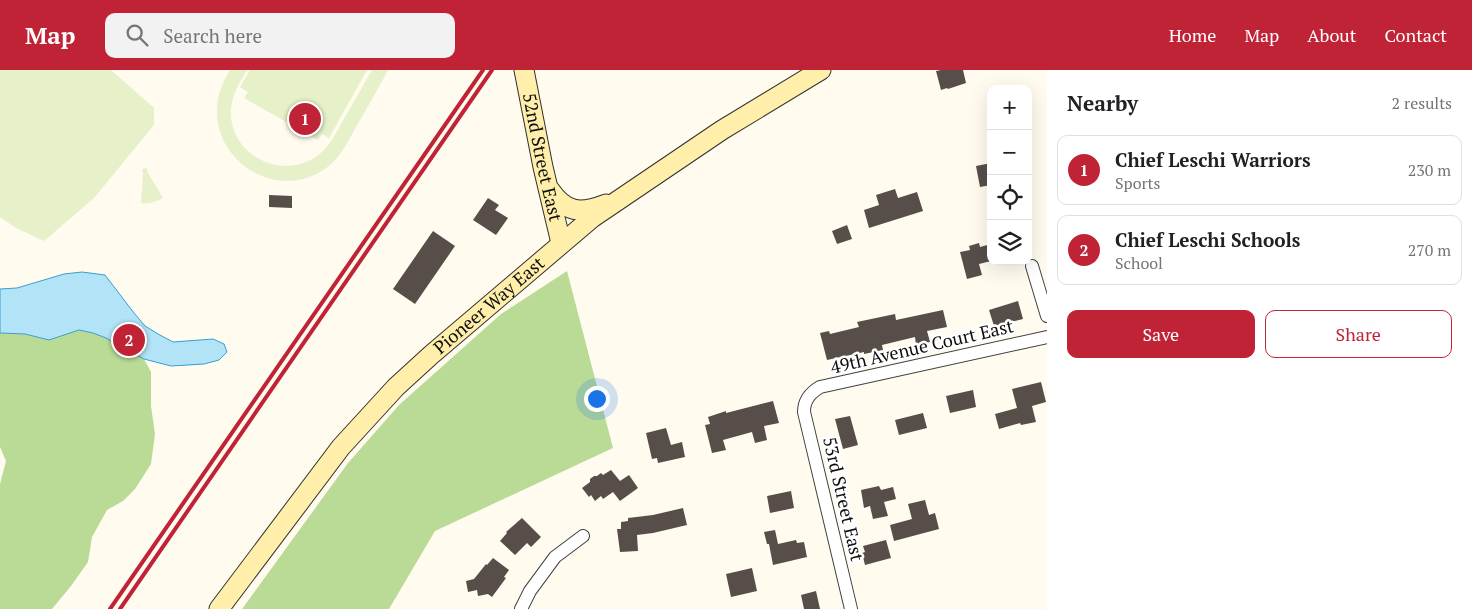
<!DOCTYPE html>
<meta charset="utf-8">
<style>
body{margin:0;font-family:"PT Serif",serif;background:#f2f2f2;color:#202124}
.controls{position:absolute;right:15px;top:15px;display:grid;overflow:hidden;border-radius:10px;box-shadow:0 5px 20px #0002}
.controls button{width:45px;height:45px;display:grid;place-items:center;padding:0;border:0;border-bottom:1px solid #e0e0e0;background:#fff;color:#202124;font:25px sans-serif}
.you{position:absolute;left:596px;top:328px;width:18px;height:18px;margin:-12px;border:4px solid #fff;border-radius:50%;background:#1a73e8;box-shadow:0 0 0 8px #1a73e833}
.badge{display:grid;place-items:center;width:32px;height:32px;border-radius:50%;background:#c02336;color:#fff;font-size:16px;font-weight:700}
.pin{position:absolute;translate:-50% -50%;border:2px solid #fff;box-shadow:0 1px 5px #0006}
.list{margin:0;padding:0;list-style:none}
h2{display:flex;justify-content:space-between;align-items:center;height:65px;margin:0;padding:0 20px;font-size:21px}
h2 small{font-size:16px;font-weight:400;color:#757577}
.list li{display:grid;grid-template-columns:32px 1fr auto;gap:15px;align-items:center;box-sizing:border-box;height:70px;margin:0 10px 10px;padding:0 10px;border:1px solid #e0e0e0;border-radius:10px}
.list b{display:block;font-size:19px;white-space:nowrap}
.list p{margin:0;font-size:16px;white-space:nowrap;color:#757577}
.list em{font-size:16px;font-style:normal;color:#757577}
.actions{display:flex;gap:10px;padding:15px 20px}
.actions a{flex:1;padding:11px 0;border:1px solid #c02336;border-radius:10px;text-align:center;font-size:18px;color:#c02336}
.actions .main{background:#c02336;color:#fff}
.icon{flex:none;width:28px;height:28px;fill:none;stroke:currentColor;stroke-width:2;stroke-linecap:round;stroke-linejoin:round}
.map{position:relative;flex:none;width:1047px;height:539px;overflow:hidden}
header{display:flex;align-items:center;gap:30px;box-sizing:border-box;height:70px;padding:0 25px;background:#c02336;color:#fff}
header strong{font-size:24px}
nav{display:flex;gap:28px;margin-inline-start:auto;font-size:18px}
.search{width:350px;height:45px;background:#f2f2f2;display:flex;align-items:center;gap:12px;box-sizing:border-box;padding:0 18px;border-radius:10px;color:#757577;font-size:19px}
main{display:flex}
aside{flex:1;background:#fff}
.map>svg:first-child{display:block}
.forest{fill:#badb96}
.pitch{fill:#e6f1c9}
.water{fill:#b2e3f7;stroke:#389ecf}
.building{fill:#574e4a}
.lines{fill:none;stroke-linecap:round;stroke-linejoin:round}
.street-casing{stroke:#414141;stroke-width:14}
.secondary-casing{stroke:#303030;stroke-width:21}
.street{stroke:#fff;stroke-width:12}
.secondary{stroke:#ffefaa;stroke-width:19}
.rail{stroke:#c02336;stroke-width:4}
.labels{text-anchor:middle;stroke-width:5;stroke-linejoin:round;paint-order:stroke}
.street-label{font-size:18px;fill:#0e0e0e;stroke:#fff}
</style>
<header>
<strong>Map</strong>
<div class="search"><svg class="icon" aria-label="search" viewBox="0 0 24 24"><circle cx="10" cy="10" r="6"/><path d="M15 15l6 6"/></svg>Search here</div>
<nav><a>Home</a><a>Map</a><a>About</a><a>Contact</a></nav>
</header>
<main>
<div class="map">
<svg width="1047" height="539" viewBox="0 0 1047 539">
<rect width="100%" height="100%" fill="#fffbef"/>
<!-- forest -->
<path class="forest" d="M567,201L613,378L435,461L389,539H242L348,393L399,335L501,244Z
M79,260L93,263L106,268L144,289L151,302V336L155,364L151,394L135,419L123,431L107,440L92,467L88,492L71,516L52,539H0V414L6,391L0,377V263L25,264L49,270Z"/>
<!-- pitch -->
<path class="pitch" d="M0,0H111L154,38V55L94,128L44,171L16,158L0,147Z
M230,0H247C240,12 232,24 231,39C228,83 280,112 317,86C330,77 337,61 345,47C354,31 363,16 372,0H388C379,17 370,33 360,50C350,67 342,87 325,99C279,131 215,94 217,39C217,25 223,12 230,0Z
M250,0H367L329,68L322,64L318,70L244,28L248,22L240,17Z
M147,98L148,103L163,128C156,132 149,134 141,133L143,104L142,99Z"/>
<!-- water -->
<path class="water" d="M82,202L105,205L134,243L145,256L158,264L173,272L213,269L224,274L227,282L219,290L204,294L171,296L144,289L106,268L93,263L79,260L49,270L25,264L0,263V219L17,218L64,204Z"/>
<!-- building -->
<path class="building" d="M941,0H963L966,13L948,19L947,18L941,20L936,1Z
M991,93V115L980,117L976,96Z
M895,119L898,128L917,122L923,141L869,158L864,140L879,135L876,125Z
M269,125L292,126V138L269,137Z
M488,128L499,135L495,140L508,148L496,165L473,150Z
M847,155L852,169L837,174L832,161Z
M433,161L455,176L415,234L393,219Z
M979,173L980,177L991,174V191L979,194L982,205L967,209L960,182L970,180L969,176Z
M1018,231L1023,249L994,256L989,240Z
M943,240L947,257L927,261L930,272L916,275L915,267L882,275L883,280L864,284V282L827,290L820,263L829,261L830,264L859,257L857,252L895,244L896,250Z
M1041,312L1046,332L1032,336L1036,352L1021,355L1020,353L999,359L995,344L1017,338L1012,319Z
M973,320L976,337L950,343L946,326Z
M773,331L779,353L764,356L767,370L755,373L752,362L723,370L726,380L712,383L705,355L710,354L708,347L726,341V343Z
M923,343L927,358L899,365L895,350Z
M850,346L858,375L843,379L835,349Z
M666,358L671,375L682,372L685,387L658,393L657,388L652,389L646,363Z
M611,400L620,411L629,405L638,418L620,431L613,422L603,429L601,426L595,431L591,425L589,427L582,418L590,412V409L594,406H597L601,403L603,405Z
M879,416L881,420L893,417L896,429L884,432L888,446L873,449L870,436L864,438L861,420Z
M791,421L794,438L770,443L767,426Z
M925,430L929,445L935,443L939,459L894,471L890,455L912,449L908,434Z
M683,438L687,455L653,463L637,465L638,481L620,482L617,459H621V452L628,451V448L653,445Z
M522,448L541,467L531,477L527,473L515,485L500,471L507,463L506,462Z
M775,460L778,474L796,470L797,473L804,472L807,487L773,495L769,474H767L764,462Z
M886,470L891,488L865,495L862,483L865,482L863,476Z
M493,488L509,500L504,507L506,508L492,527L488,524L478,526L477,520L468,522L466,511L474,509L486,494L487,495Z
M752,498L757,521L731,527L726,504Z
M816,521L820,539H804L801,525Z"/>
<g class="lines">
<defs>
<path id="street" d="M1032,196L1047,246
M521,539L530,521L555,487L583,466
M851,539L804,342C804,330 810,323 820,317L1047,267"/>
<g id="secondary">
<path id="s1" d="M524,0L543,97L561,173"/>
<path d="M550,120C566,143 580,144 606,134"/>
<path id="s2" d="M219,539L341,377L396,317L431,285L592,148L722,60L821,0"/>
</g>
</defs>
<!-- street casing -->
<use href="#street" class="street-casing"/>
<!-- secondary casing -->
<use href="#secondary" class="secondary-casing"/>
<!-- street -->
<use href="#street" class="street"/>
<!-- secondary -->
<use href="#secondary" class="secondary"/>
<!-- rail -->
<path class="rail" d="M110,539L483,0
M120,539L492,0"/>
</g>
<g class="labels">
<!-- street labels -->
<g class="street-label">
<text dy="6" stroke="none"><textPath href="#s1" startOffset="89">52nd Street East</textPath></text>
<text dy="6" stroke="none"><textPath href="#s2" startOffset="408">Pioneer Way East</textPath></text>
<text transform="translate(922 277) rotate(-13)" y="6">49th Avenue Court East</text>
<text transform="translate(843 429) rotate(77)" y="6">53rd Street East</text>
</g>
</g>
</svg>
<div class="controls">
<button>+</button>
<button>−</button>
<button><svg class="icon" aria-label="locate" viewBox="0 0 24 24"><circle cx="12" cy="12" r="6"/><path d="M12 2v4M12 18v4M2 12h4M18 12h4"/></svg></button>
<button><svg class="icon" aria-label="layers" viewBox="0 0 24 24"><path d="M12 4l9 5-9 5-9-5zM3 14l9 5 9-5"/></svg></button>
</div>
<div class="you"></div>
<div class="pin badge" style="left:305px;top:49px">1</div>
<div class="pin badge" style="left:129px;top:270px">2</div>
</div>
<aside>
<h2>Nearby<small>2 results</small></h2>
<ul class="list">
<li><span class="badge">1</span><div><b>Chief Leschi Warriors</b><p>Sports</p></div><em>230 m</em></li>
<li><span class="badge">2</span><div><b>Chief Leschi Schools</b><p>School</p></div><em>270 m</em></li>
</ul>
<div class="actions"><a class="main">Save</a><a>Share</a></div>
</aside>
</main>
